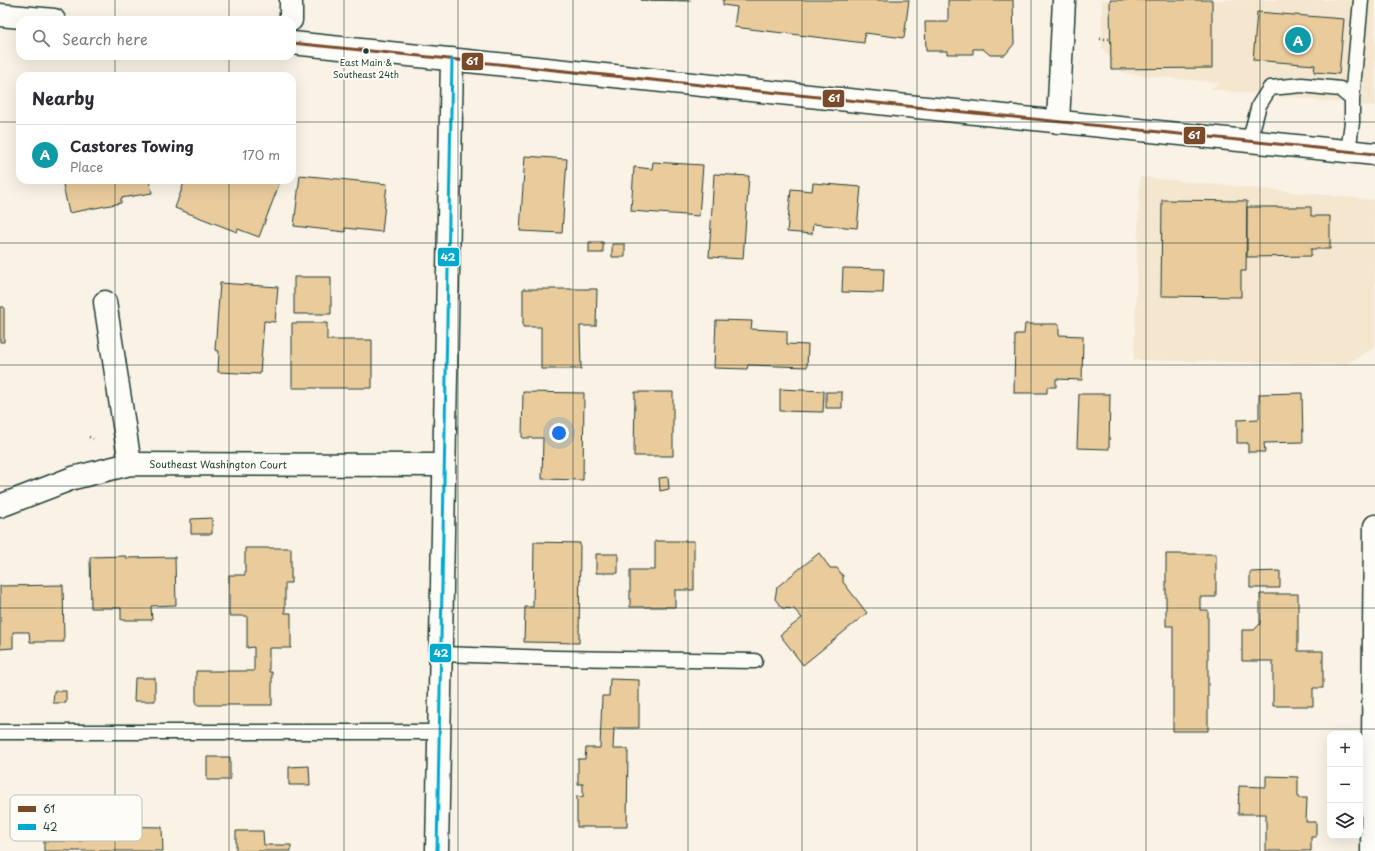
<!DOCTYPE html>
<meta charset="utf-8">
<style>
body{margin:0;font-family:"Playpen Sans",sans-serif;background:#f2f2f3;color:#2b2b33}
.controls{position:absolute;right:12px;bottom:12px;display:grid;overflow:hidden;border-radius:8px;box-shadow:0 4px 16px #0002}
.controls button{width:36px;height:36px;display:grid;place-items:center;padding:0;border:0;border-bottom:1px solid #e1e1e2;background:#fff;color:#2b2b33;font:20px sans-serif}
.you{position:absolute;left:559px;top:433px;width:14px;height:14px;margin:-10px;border:3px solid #fff;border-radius:50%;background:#1a73e8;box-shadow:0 0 0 6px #1a73e833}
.badge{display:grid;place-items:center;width:26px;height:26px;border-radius:50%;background:#d1495b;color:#fff;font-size:13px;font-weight:700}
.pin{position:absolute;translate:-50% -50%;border:2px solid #fff;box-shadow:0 1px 4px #0006}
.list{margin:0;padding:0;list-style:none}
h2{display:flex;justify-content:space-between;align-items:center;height:52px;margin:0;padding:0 16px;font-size:17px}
h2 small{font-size:13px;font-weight:400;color:#7c7c81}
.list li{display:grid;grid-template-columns:26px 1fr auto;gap:12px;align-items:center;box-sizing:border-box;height:60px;padding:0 16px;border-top:1px solid #e1e1e2}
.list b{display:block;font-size:15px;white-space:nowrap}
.list p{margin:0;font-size:13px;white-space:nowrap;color:#7c7c81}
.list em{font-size:13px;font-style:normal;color:#7c7c81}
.icon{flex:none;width:22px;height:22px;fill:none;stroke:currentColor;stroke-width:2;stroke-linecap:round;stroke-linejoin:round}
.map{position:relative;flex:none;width:1375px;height:851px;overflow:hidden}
.search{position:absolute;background:#fff;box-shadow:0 4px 16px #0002;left:16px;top:16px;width:280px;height:44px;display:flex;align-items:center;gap:10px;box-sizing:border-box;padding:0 14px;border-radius:12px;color:#7c7c81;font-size:15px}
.panel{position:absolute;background:#fff;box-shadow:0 4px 16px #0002;left:16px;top:72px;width:280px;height:112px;border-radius:12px}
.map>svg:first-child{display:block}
.built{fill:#f4e6cf}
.building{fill:#e9cb9c;stroke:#1f3d34}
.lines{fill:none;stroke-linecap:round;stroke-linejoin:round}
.lane-casing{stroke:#1f3d34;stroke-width:17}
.street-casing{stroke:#1f3d34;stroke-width:25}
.secondary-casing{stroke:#1f3d34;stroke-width:25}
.path{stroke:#1f3d34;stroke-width:2.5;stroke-dasharray:1 3;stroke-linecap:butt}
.lane{stroke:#fdfcf7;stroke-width:14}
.street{stroke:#fdfcf7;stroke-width:22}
.secondary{stroke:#fdfcf7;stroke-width:22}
.bus-1-casing{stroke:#fdfcf7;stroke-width:6}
.bus-2-casing{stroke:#fdfcf7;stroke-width:6}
.bus-1{stroke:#7a4b2a;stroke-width:3}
.bus-2{stroke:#00a9ce;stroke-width:3}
.grid{fill:none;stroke:#1f3d34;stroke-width:1;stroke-opacity:0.55}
.bus-dot{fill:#1f3d34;stroke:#fdfcf7;stroke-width:1.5}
.labels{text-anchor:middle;stroke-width:4;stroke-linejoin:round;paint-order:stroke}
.bus-label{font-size:9px;fill:#1f3d34;stroke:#fdfcf7}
.street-label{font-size:10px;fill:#1f3d34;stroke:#fdfcf7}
.key{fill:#fdfcf7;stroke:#bac3bc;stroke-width:1}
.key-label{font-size:11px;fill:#1f3d34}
.line-badge{stroke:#fdfcf7;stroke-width:1.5}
.badge-label{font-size:11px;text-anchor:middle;font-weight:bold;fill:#fff}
</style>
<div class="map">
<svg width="1375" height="851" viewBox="0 0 1375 851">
<rect width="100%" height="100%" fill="#f9f2e5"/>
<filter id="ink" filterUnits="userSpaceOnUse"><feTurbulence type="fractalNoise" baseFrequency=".025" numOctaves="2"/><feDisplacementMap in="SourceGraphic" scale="8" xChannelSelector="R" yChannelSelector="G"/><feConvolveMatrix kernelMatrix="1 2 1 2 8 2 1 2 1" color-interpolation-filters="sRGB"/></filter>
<g filter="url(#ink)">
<!-- built -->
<path class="built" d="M1102,0H1375V106L1210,89L1221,83L1123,73L1102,48Z
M1140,177L1375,200V347L1346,364L1134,360Z"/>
<!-- building -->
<path class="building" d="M641,0H690V1Z
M723,0H909L904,38L865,33L864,43L734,27L737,7L723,5Z
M948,0H1013L1014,44L1005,55H990L983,49H973V54H947V51H926L925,22H948Z
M1110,0H1212V68L1111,69Z
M1257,12L1344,19L1339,74L1314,72L1315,65L1253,60Z
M525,156L567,159L562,233L520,231Z
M653,162L703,165L699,216L631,211L634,167L652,169Z
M714,174L749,176L743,259L709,257Z
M300,175L387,184L382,232L345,228V232L294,226Z
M62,180H149L152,193L121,198V203L69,213Z
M185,180H213L218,182L219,180H231L238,183L239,180H275L280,182L259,237L238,229L237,232L175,208Z
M813,183L861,187L857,228L813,224L812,234L787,232L791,189L812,191Z
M1162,200L1247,201L1246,271H1241V297L1161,296Z
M1247,207H1311V216H1330V249H1311V256L1247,257Z
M589,242H603V253H589Z
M612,244H625V257H612Z
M843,268L884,269L883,293L842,292Z
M294,277H331V314H294Z
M220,283L278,287L275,322L264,321L260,374L218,372L219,351L215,350Z
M523,289H597L596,326H580L581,369H541V327H523Z
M0,307H4V342H0Z
M716,320L752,321L751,329L787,331V344L808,345L807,367L748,365L747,369L714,368Z
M292,323H327V340H372V388H292Z
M1025,324H1059V335L1083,336L1082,380L1056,379V387H1047V393H1014L1015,334H1024Z
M780,389L824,391L823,412L780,411Z
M523,392L584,393L583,480L542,479L543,438H522Z
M635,392H673V456H634Z
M826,392H842V408H826Z
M1302,393L1303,442L1264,443L1265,452H1248V443H1237V420L1259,419V394Z
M1079,394H1110L1109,449L1077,448Z
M668,477L669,489L660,491L659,478Z
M212,518V534H191V519Z
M655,541H694V590H675V607H630V570H655Z
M534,542L580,543L579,643L524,642L525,607H533Z
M245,548H291V583H285V613H291V648H269V672H272V705H196V671H254V647L247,648V616H229V575H245Z
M819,553L830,568H837L843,576V582L867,613L803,665L780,635L802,618L794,609L782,608L775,599L777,587Z
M596,554H618V573H596Z
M1166,554H1216V597H1200V610H1208V731H1173V626H1166Z
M126,556V558L175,557L176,605L151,606L152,620H121V608H91L90,557Z
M1280,571V588H1250V572Z
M63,585L64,642H30L29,632H13V648L0,649V586Z
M1260,594H1298V651H1323V688H1313V706H1273V661H1242V630H1254L1260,624Z
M135,678H155V701H134Z
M610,679L639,680V728H614L613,749H628L627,827H577V796L583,797V784H578V759H585L586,748H600L602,696H609Z
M54,691H66V703H53Z
M207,757H230V780H207Z
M309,766L310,785H289V767Z
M1266,776L1298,777V798H1307L1306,822H1316V837H1311V851H1266V814H1238L1239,786L1266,787Z
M107,826L162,827L163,851H44V841H82V835H107Z
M236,831H263L264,845H291V851H236Z"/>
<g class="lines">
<defs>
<path id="lane" d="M1352,99L1361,0
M1249,142L1259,105L1270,88L1302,85L1340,89L1352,99V122L1348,152
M441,654L555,658L755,661
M0,732H439"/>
<g id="street">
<path d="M291,0V20"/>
<path d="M1058,122L1064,0"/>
<path d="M105,302L130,464"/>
<path id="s1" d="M0,506L73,478L130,464L443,465"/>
<path d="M1372,851L1375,526"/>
</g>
<path id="secondary" d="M0,15L54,20
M292,43L1375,154
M437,851L452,59"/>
</defs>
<!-- lane casing -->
<use href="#lane" class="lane-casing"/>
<!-- street casing -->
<use href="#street" class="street-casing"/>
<!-- secondary casing -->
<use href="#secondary" class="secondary-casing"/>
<!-- path -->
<path class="path" d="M1100,39H1111
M89,437L93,439"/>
<!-- lane -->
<use href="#lane" class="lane"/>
<!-- street -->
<use href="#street" class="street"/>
<!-- secondary -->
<use href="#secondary" class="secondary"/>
<defs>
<path id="bus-1" d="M292,43L1375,154"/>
<path id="bus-2" d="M437,851L452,59"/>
</defs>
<!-- bus-1 casing -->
<use href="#bus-1" class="bus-1-casing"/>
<!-- bus-2 casing -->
<use href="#bus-2" class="bus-2-casing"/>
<!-- bus-1 -->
<use href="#bus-1" class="bus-1"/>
<!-- bus-2 -->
<use href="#bus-2" class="bus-2"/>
</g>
</g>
<!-- grid -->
<path class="grid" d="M115,0V20M229,0V20M344,0V851M458,0V851M573,0V851M688,0V851M802,0V851M917,0V851M1031,0V851M1146,0V851M1260,0V851M115,56V76M229,56V76M0,122H20M292,122H1375M115,180V851M229,180V851M0,243H1375M0,365H1375M0,486H1375M0,608H1375M0,729H1375"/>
<!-- markers -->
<circle class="bus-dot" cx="366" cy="51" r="3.5"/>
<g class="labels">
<!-- bus labels -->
<g class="bus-label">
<text x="366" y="66">East Main &amp;<tspan x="366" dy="12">Southeast 24th</tspan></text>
</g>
<!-- street labels -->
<g class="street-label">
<text dy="4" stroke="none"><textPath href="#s1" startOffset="225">Southeast Washington Court</textPath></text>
</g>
</g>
<!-- legend -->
<rect x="10" y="795" width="132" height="46" rx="6" class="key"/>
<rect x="18" y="806" width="18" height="6" fill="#7a4b2a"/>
<rect x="18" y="824" width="18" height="6" fill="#00a9ce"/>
<g class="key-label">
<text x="43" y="813">61</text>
<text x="43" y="831">42</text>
</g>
<g class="line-badge">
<rect x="461" y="52" width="23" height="19" rx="4" fill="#7a4b2a"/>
<rect x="822" y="89" width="23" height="19" rx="4" fill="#7a4b2a"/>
<rect x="1183" y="126" width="23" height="19" rx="4" fill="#7a4b2a"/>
<rect x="437" y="247" width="23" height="20" rx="4" fill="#00a9ce"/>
<rect x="429" y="643" width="23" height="20" rx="4" fill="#00a9ce"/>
</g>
<g class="badge-label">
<text x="472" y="65">61</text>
<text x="834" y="102">61</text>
<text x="1194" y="139">61</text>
<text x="448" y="261">42</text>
<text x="441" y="657">42</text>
</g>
</svg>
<div class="controls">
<button>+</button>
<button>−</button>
<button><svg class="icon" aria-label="layers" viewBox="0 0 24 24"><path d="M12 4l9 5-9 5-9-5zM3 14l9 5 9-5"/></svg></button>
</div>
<div class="you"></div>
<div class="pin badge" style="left:1298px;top:40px;background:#0f9aa8">A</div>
<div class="search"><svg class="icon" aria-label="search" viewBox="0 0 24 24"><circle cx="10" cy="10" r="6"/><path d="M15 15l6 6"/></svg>Search here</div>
<section class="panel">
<h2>Nearby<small></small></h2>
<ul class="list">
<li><span class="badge" style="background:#0f9aa8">A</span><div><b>Castores Towing</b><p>Place</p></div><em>170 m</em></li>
</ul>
</section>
</div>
